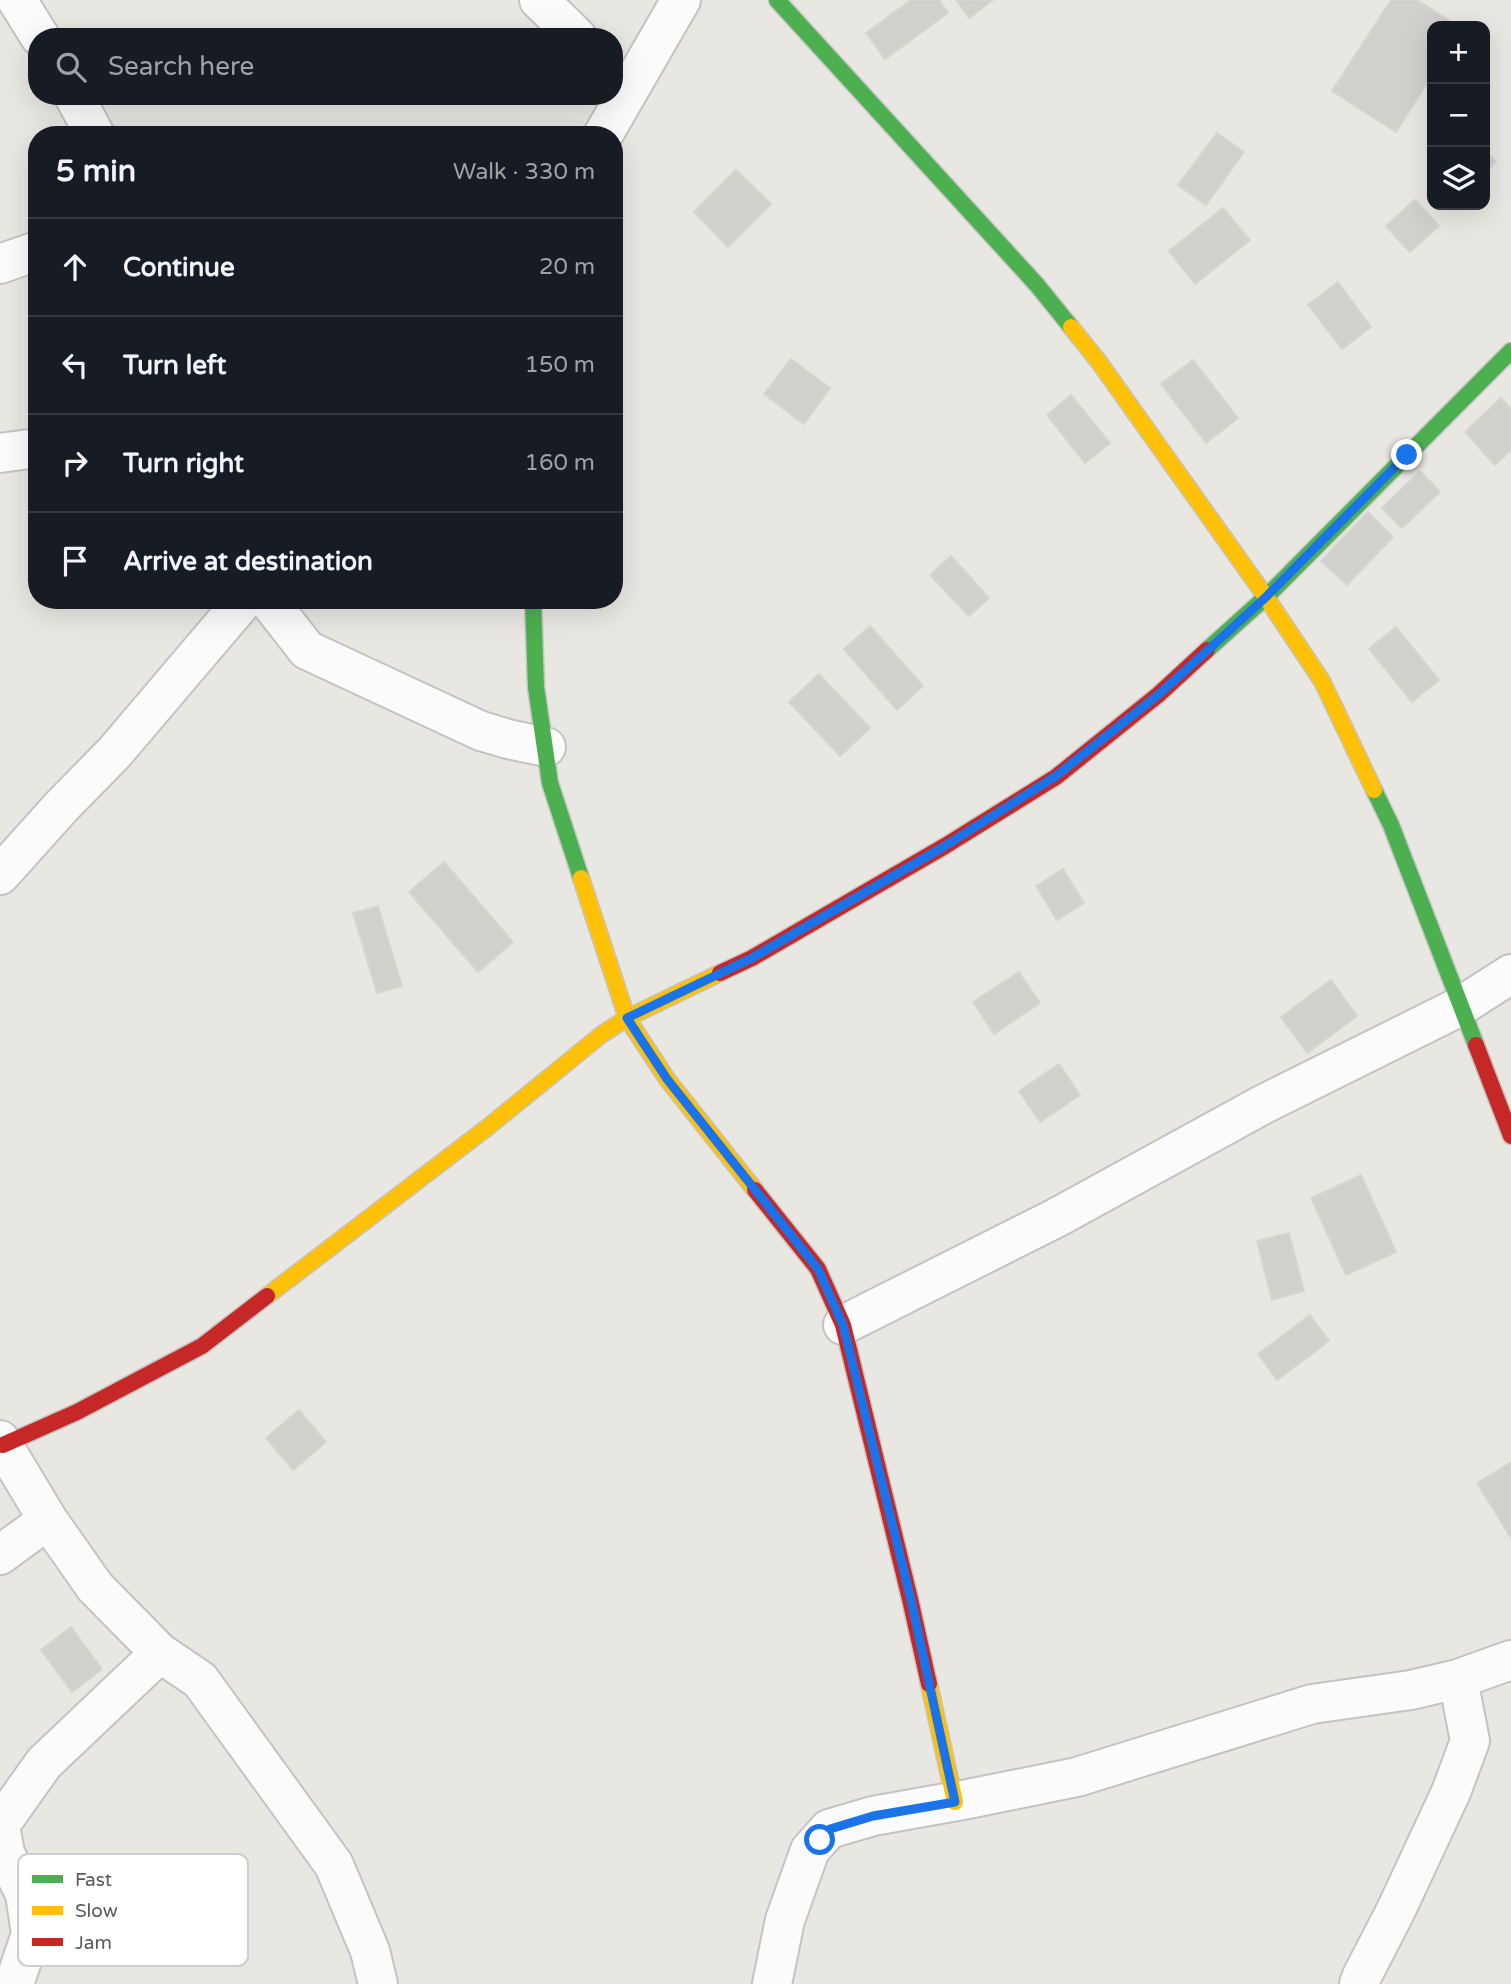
<!DOCTYPE html>
<meta charset="utf-8">
<style>
body{margin:0;font-family:"Varela Round",sans-serif;background:#20242c;color:#f1f3f6}
.controls{position:absolute;right:21px;top:21px;display:grid;overflow:hidden;border-radius:14px;box-shadow:0 7px 28px #0002}
.controls button{width:63px;height:63px;display:grid;place-items:center;padding:0;border:0;border-bottom:2px solid #363941;background:#171b24;color:#f1f3f6;font:35px sans-serif}
.stop{position:absolute;width:21px;height:21px;margin:-16px;border:5px solid #1a73e8;border-radius:50%;background:#fff}
.stop.end{background:#1a73e8;border-color:#fff;box-shadow:0 2px 7px #0008}
.list{margin:0;padding:0;list-style:none}
h2{display:flex;justify-content:space-between;align-items:center;height:91px;margin:0;padding:0 28px;font-size:30px}
h2 small{font-size:23px;font-weight:400;color:#9ea1a6}
.list li{display:grid;grid-template-columns:46px 1fr auto;gap:21px;align-items:center;box-sizing:border-box;height:98px;padding:0 28px;border-top:2px solid #363941}
.list b{display:block;font-size:26px;white-space:nowrap}
.list em{font-size:23px;font-style:normal;color:#9ea1a6}
.icon{flex:none;width:38px;height:38px;fill:none;stroke:currentColor;stroke-width:2;stroke-linecap:round;stroke-linejoin:round}
.map{position:relative;flex:none;width:1511px;height:1984px;overflow:hidden}
.search{position:absolute;background:#171b24;box-shadow:0 7px 28px #0002;left:28px;top:28px;width:595px;height:77px;display:flex;align-items:center;gap:18px;box-sizing:border-box;padding:0 24px;border-radius:28px;color:#9ea1a6;font-size:26px}
.panel{position:absolute;background:#171b24;box-shadow:0 7px 28px #0002;left:28px;top:126px;width:595px;height:483px;border-radius:28px}
.map>svg:first-child{display:block}
.building{fill:#d1d0cd;stroke:#d6d5d2;stroke-width:2}
.lines{fill:none;stroke-linecap:round;stroke-linejoin:round}
.street-casing{stroke:#c4c3c3;stroke-width:42}
.fast-casing{stroke:#c4c5c4;stroke-width:19}
.slow-casing{stroke:#c4c5c4;stroke-width:19}
.jam-casing{stroke:#c4c5c4;stroke-width:19}
.street{stroke:#fcfbfb;stroke-width:38}
.fast{stroke:#4caf50;stroke-width:16}
.slow{stroke:#ffc107;stroke-width:16}
.jam{stroke:#c62828;stroke-width:16}
.route{stroke:#1a73e8;stroke-width:9}
.key{fill:#fff;stroke:#cdcecf;stroke-width:2}
.key-label{font-size:19px;fill:#595b5f}
</style>
<div class="map">
<svg width="1511" height="1984" viewBox="0 0 1511 1984">
<rect width="100%" height="100%" fill="#e8e7e2"/>
<!-- building -->
<path class="building" d="M911,0H939L948,13L885,59L866,33Z
M956,0H993L969,18Z
M1391,0H1417L1458,26H1432V75L1396,132L1332,91Z
M1217,133L1244,152L1206,205L1178,185Z
M1485,151L1496,161L1485,174Z
M736,170L771,204L728,247L694,212Z
M1415,200L1439,226L1410,252L1386,226Z
M1223,208L1250,240L1195,284L1169,251Z
M1338,282L1371,327L1342,349L1308,305Z
M791,359L830,388L804,424L764,394Z
M1193,360L1238,418L1206,443L1161,384Z
M1071,395L1110,443L1085,463L1047,415Z
M1501,398L1511,409V450L1495,465L1465,432Z
M1420,471L1440,492L1402,528L1382,508Z
M1368,512L1393,537L1347,585L1321,561Z
M951,556L989,598L969,616L930,575Z
M870,626L923,686L897,710L844,649Z
M1396,627L1439,680L1412,702L1369,649Z
M819,674L870,728L840,756L789,702Z
M444,862L513,942L478,972L409,892Z
M1063,869L1084,903L1057,920L1036,886Z
M378,906L402,986L377,993L353,913Z
M1019,972L1040,1003L994,1034L973,1002Z
M1331,980L1357,1016L1307,1053L1281,1017Z
M1059,1064L1080,1095L1040,1122L1019,1091Z
M1361,1175L1396,1252L1346,1275L1311,1198Z
M1289,1233L1304,1291L1272,1300L1257,1241Z
M1310,1315L1329,1341L1277,1380L1258,1354Z
M299,1410L326,1442L293,1470L266,1438Z
M1510,1463L1511,1464V1538L1477,1483Z
M71,1627L102,1669L72,1692L41,1650Z"/>
<g class="lines">
<defs>
<path id="street" d="M17,0L40,37
M539,0L577,37
M74,96L95,135
M603,135L681,0
M0,264L37,251
M0,453L37,448
M268,600L307,650L481,731L508,739L546,747
M0,875L61,807L114,753L244,600
M843,1325L1056,1218L1264,1104L1461,1006L1511,974
M0,1440L48,1520L95,1587L160,1653L200,1680L334,1865L370,1951L378,1984
M0,1555L48,1520
M0,1825L44,1763L160,1653
M0,1826L5,1853L25,1894L31,1934L14,1984
M772,1984L785,1920L810,1850L829,1829L873,1816L968,1799L1077,1777L1312,1704L1411,1690L1458,1679L1511,1660
M1359,1984L1362,1976L1396,1910L1451,1792L1470,1741L1458,1679"/>
<path id="fast" d="M777,0L1037,285L1071,327
M533,600L536,687L550,783L581,878
M1207,650L1266,597L1511,351
M1374,790L1391,825L1476,1045"/>
<path id="slow" d="M1071,327L1099,362L1266,597L1322,681L1374,790
M581,878L627,1018L667,1079L755,1190
M267,1296L488,1127L601,1035L627,1018L720,973
M929,1684L955,1802"/>
<path id="jam" d="M720,973L752,958L945,846L1056,777L1158,695L1207,650
M1476,1045L1511,1136
M755,1190L818,1269L843,1325L910,1599L929,1684
M3,1445L77,1412L202,1346L267,1296"/>
</defs>
<!-- street casing -->
<use href="#street" class="street-casing"/>
<!-- fast casing -->
<use href="#fast" class="fast-casing"/>
<!-- slow casing -->
<use href="#slow" class="slow-casing"/>
<!-- jam casing -->
<use href="#jam" class="jam-casing"/>
<!-- street -->
<use href="#street" class="street"/>
<!-- fast -->
<use href="#fast" class="fast"/>
<!-- slow -->
<use href="#slow" class="slow"/>
<!-- jam -->
<use href="#jam" class="jam"/>
</g>
<g class="lines">
<!-- route -->
<path class="route" d="M820,1840L830,1829L873,1816L955,1802L911,1600L843,1325L818,1269L667,1079L627,1018L752,958L945,846L1056,776L1158,695L1230,630L1266,597L1407,455"/>
</g>
<!-- legend -->
<rect x="18" y="1854" width="230" height="112" rx="10" class="key"/>
<rect x="32" y="1875" width="31" height="8" fill="#4caf50"/>
<rect x="32" y="1906" width="31" height="9" fill="#ffc107"/>
<rect x="32" y="1938" width="31" height="8" fill="#c62828"/>
<g class="key-label">
<text x="75" y="1886">Fast</text>
<text x="75" y="1917">Slow</text>
<text x="75" y="1949">Jam</text>
</g>
</svg>
<div class="controls">
<button>+</button>
<button>−</button>
<button><svg class="icon" aria-label="layers" viewBox="0 0 24 24"><path d="M12 4l9 5-9 5-9-5zM3 14l9 5 9-5"/></svg></button>
</div>
<div class="stop" style="left:820px;top:1840px"></div>
<div class="stop end" style="left:1407px;top:455px"></div>
<div class="search"><svg class="icon" aria-label="search" viewBox="0 0 24 24"><circle cx="10" cy="10" r="6"/><path d="M15 15l6 6"/></svg>Search here</div>
<section class="panel">
<h2>5 min<small>Walk · 330 m</small></h2>
<ul class="list">
<li><svg class="icon" aria-label="ahead" viewBox="0 0 24 24"><path d="M12 20V5M6 11l6-6 6 6"/></svg><div><b>Continue</b></div><em>20 m</em></li>
<li><svg class="icon" aria-label="left" viewBox="0 0 24 24"><path d="M17 20v-9H6M10 6l-5 5 5 5"/></svg><div><b>Turn left</b></div><em>150 m</em></li>
<li><svg class="icon" aria-label="right" viewBox="0 0 24 24"><path d="M7 20v-9h11M14 6l5 5-5 5"/></svg><div><b>Turn right</b></div><em>160 m</em></li>
<li><svg class="icon" aria-label="arrive" viewBox="0 0 24 24"><path d="M6 21V4h12l-3 4 3 4H6"/></svg><div><b>Arrive at destination</b></div></li>
</ul>
</section>
</div>
